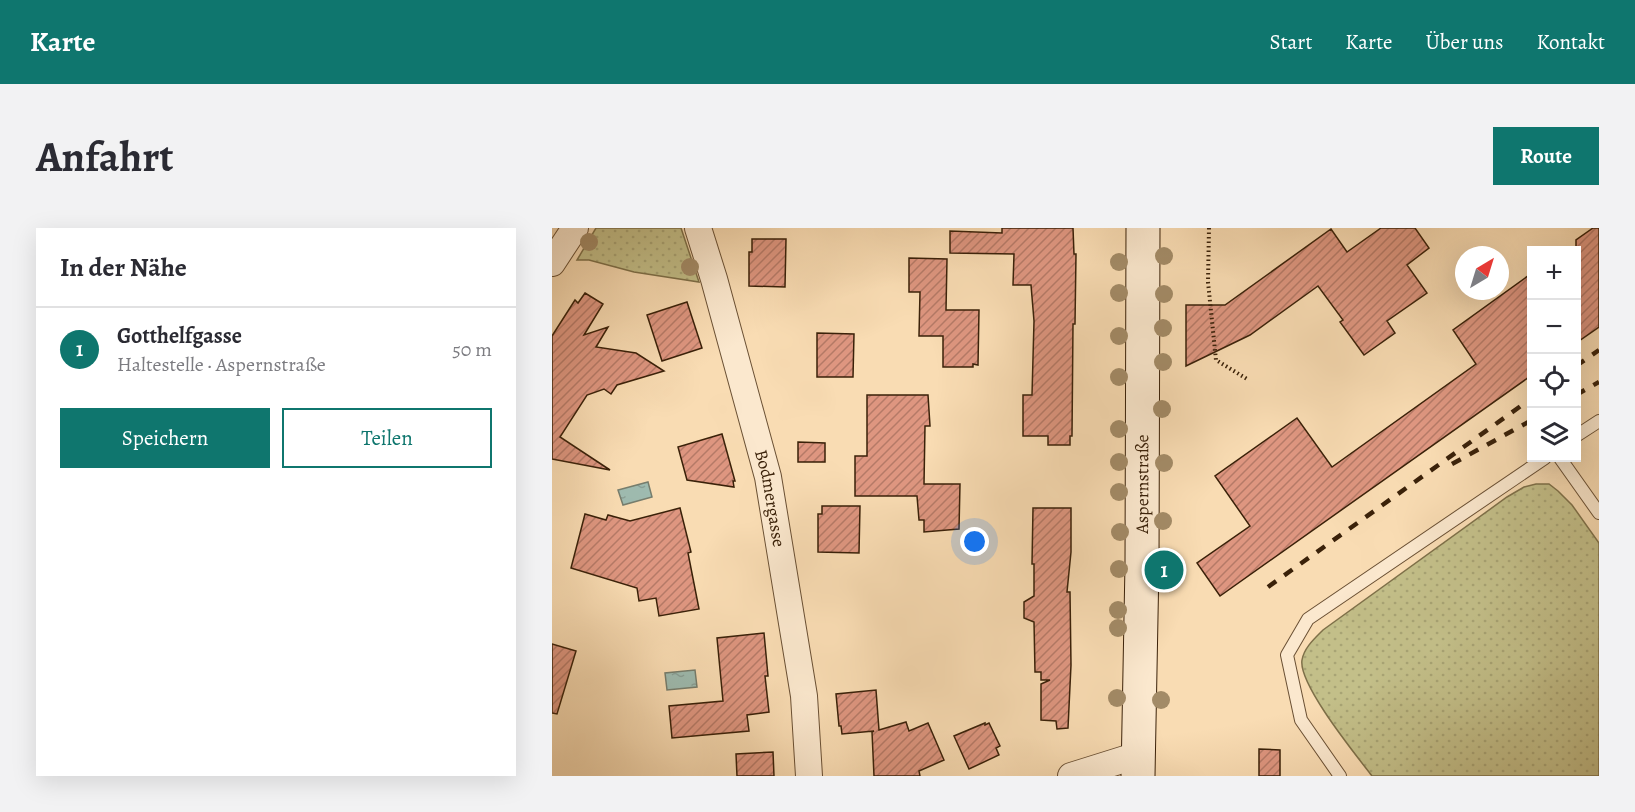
<!DOCTYPE html>
<html lang="de">
<meta charset="utf-8">
<style>
body{margin:0;font-family:Alegreya,serif;background:#f2f2f3;color:#2b2b33}
.controls{position:absolute;right:18px;top:18px;display:grid;overflow:hidden;border-radius:0px;box-shadow:0 6px 24px #0002}
.controls button{width:54px;height:54px;display:grid;place-items:center;padding:0;border:0;border-bottom:2px solid #e1e1e2;background:#fff;color:#2b2b33;font:30px sans-serif}
.compass{position:absolute;left:903px;top:18px;width:54px;height:54px;border-radius:50%;background:#fff;box-shadow:0 6px 24px #0002;rotate:38deg}
.you{position:absolute;left:423px;top:314px;width:21px;height:21px;margin:-15px;border:4px solid #fff;border-radius:50%;background:#1a73e8;box-shadow:0 0 0 9px #1a73e833}
.badge{display:grid;place-items:center;width:39px;height:39px;border-radius:50%;background:#0f766e;color:#fff;font-size:20px;font-weight:700}
.pin{position:absolute;translate:-50% -50%;border:3px solid #fff;box-shadow:0 2px 6px #0006}
.list{margin:0;padding:0;list-style:none}
h2{display:flex;justify-content:space-between;align-items:center;height:78px;margin:0;padding:0 24px;font-size:26px}
h2 small{font-size:20px;font-weight:400;color:#7c7c81}
.list li{display:grid;grid-template-columns:39px 1fr auto;gap:18px;align-items:center;box-sizing:border-box;height:84px;padding:0 24px;border-top:2px solid #e1e1e2}
.list b{display:block;font-size:22px;white-space:nowrap}
.list p{margin:0;font-size:20px;white-space:nowrap;color:#7c7c81}
.list em{font-size:20px;font-style:normal;color:#7c7c81}
.actions{display:flex;gap:12px;padding:18px 24px}
.actions a{flex:1;padding:14px 0;border:2px solid #0f766e;border-radius:0px;text-align:center;font-size:21px;color:#0f766e}
.actions .main{background:#0f766e;color:#fff}
.icon{flex:none;width:33px;height:33px;fill:none;stroke:currentColor;stroke-width:2;stroke-linecap:round;stroke-linejoin:round}
.map{position:relative;flex:none;width:1047px;height:548px;overflow:hidden;border-radius:0px}
header{display:flex;align-items:center;gap:36px;box-sizing:border-box;height:84px;padding:0 30px;background:#0f766e;color:#fff}
header strong{font-size:28px}
nav{display:flex;gap:33px;margin-inline-start:auto;font-size:21px}
.intro{display:flex;align-items:center;justify-content:space-between;box-sizing:border-box;height:144px;padding:0 36px}
h1{margin:0;font-size:42px}
.button{padding:15px 27px;border-radius:0px;background:#0f766e;color:#fff;font-size:21px;font-weight:700}
main{display:flex;gap:36px;padding:0 36px}
aside{flex:1;background:#fff;border-radius:0px;box-shadow:0 6px 24px #0002}
.map>svg:first-child{display:block}
.green{fill:url(#green-dots);stroke:#7e7049;stroke-width:1.5}
.water{fill:url(#water-ripples);stroke:#767d6d;stroke-width:1.5}
.building{fill:url(#building-hatch);stroke:#3a2109;stroke-width:1.5}
.lines{fill:none;stroke-linecap:round;stroke-linejoin:round}
.service-casing{stroke:#6a5034;stroke-width:14}
.minor-casing{stroke:#6a5034;stroke-width:28}
.secondary-casing{stroke:#3a2109;stroke-width:35}
.path{stroke:#3a2109;stroke-width:4;stroke-dasharray:1.5 3;stroke-linecap:butt}
.service{stroke:#fbe8ce;stroke-width:12}
.minor{stroke:#fbe8ce;stroke-width:26}
.secondary{stroke:#fbe8ce;stroke-width:33}
.rail{stroke:#3a2109;stroke-width:4.5;stroke-dasharray:10 10;stroke-linecap:butt}
.tree{fill:#a38b67}
.labels{text-anchor:middle;stroke-width:4.5;stroke-linejoin:round;paint-order:stroke}
.street-label{font-size:18px;fill:#3a2109;stroke:#fbe8ce}
</style>
<header>
<strong>Karte</strong>
<nav><a>Start</a><a>Karte</a><a>Über uns</a><a>Kontakt</a></nav>
</header>
<div class="intro"><h1>Anfahrt</h1><a class="button">Route</a></div>
<main>
<aside>
<h2>In der Nähe<small></small></h2>
<ul class="list">
<li><span class="badge">1</span><div><b>Gotthelfgasse</b><p>Haltestelle · Aspernstraße</p></div><em>50 m</em></li>
</ul>
<div class="actions"><a class="main">Speichern</a><a>Teilen</a></div>
</aside>
<div class="map">
<svg width="1047" height="548" viewBox="0 0 1047 548">
<defs>
<pattern id="green-dots" width="8" height="8" patternUnits="userSpaceOnUse" patternTransform="scale(1.5)"><rect width="8" height="8" fill="#c3bf89"/><path d="M2 2h.1M6 6h.1" fill="none" stroke="#a8a475" stroke-width="1.8" stroke-linecap="round"/></pattern>
<pattern id="water-ripples" width="26" height="14" patternUnits="userSpaceOnUse" patternTransform="scale(1.5)"><rect width="26" height="14" fill="#9ebbb0"/><path d="M2 4q2-2 4 0t4 0M15 11q2-2 4 0t4 0" fill="none" stroke="#89a096"/></pattern>
<pattern id="building-hatch" width="6" height="6" patternUnits="userSpaceOnUse" patternTransform="scale(1.5)"><rect width="6" height="6" fill="#de9680"/><path d="M-1 1l2-2M0 6l6-6M5 7l2-2" fill="none" stroke="#b57a67"/></pattern>
</defs>
<rect width="100%" height="100%" fill="#f9dcb3"/>
<filter id="stains"><feTurbulence type="fractalNoise" baseFrequency=".00333" numOctaves="4"/><feColorMatrix values="0 0 0 0 .2 0 0 0 0 .09 0 0 0 0 .02 0 0 0 .5 -.17"/></filter>
<radialGradient id="worn" r=".72"><stop offset=".6" stop-color="#630" stop-opacity="0"/><stop offset="1" stop-color="#630" stop-opacity=".3"/></radialGradient>
<!-- green -->
<path class="green" d="M44,0H129L147,54L82,44L37,32H25Z
M984,256H997L1006,263L1020,277L1047,315V548H820C804,527 746,456 750,432C752,420 762,411 771,402L955,269L972,259Z"/>
<!-- water -->
<path class="water" d="M96,254L100,269L71,277L66,262Z
M143,442L145,459L115,462L113,445Z"/>
<!-- building -->
<path class="building" d="M450,0H521L522,26H524L523,96H521L520,208H518V217H496V208H471V167H480L482,93L479,57H461L462,26L398,25V3L450,5Z
M829,0H863L877,20L855,37L875,65L835,93L843,105L812,127L788,94L791,92L766,58L698,107L634,138V77H673L779,1L795,24Z
M1041,0H1047V99L1024,115V12Z
M200,11H234L233,59L197,58V24H200Z
M357,30L395,31L394,82H427L426,137L421,136V139H391V108H367L368,64H357Z
M980,45V147L668,368L645,335L698,298L663,248L745,190L780,239L924,136L901,102Z
M33,65L51,76L32,107L56,99L44,119L84,125L112,143L65,157L59,166L52,161L35,167L8,209L58,242L0,231V108L23,72L26,75Z
M135,74L150,120L110,133L95,87Z
M265,105L302,106L301,149H265Z
M315,167H376L378,198H373L372,256H408L407,301L372,304V292H367L365,268H303V228H315Z
M170,206L183,253H181L182,259L135,252L126,219Z
M246,214L273,215V234H246Z
M270,278H308L307,325L266,324V286H270Z
M128,280L139,324L136,325L147,381L107,388L104,370L87,373L85,360L19,340L33,286L54,292L56,287L78,293Z
M481,280H519V324L515,364H518L519,437L516,500L505,501L504,493L489,492V456L498,452H489V444H483L482,394L472,390V374L482,368V336H480Z
M212,405L216,448H213L217,484L195,487L197,503L120,510L117,478L171,473L165,410Z
M0,416L24,423L5,486L0,485Z
M324,462L327,502L354,494L357,503L376,495L392,532L367,543L368,548H322L320,504L322,503L290,506L289,498H287L284,466Z
M433,495V497L437,495L448,518L444,520L447,527L417,541L402,508Z
M707,521L728,522V548H707Z
M221,524L222,548H185L184,526Z"/>
<g class="lines">
<defs>
<path id="service" d="M1024,208L1047,193
M1008,230L1047,285
M788,548L749,492L735,427L756,391L993,230"/>
<g id="minor">
<path id="s1" d="M146,0L162,51L216,249L252,468L257,548"/>
<path d="M0,35L23,0"/>
<path d="M519,548L586,527"/>
</g>
<g id="secondary">
<path id="s2" d="M586,548L590,336L591,0"/>
</g>
</defs>
<!-- service casing -->
<use href="#service" class="service-casing"/>
<!-- minor casing -->
<use href="#minor" class="minor-casing"/>
<!-- secondary casing -->
<use href="#secondary" class="secondary-casing"/>
<!-- path -->
<path class="path" d="M657,0L656,54L664,132L695,151"/>
<!-- service -->
<use href="#service" class="service"/>
<!-- minor -->
<use href="#minor" class="minor"/>
<!-- secondary -->
<use href="#secondary" class="secondary"/>
<!-- rail -->
<path class="rail" d="M1024,138L1047,122
M1024,167L1047,154
M900,236L980,192
M716,359L980,170"/>
</g>
<!-- trees -->
<g class="tree">
<circle cx="37" cy="14" r="9"/>
<circle cx="612" cy="28" r="9"/>
<circle cx="567" cy="34" r="9"/>
<circle cx="138" cy="39" r="9"/>
<circle cx="567" cy="65" r="9"/>
<circle cx="612" cy="66" r="9"/>
<circle cx="611" cy="100" r="9"/>
<circle cx="567" cy="108" r="9"/>
<circle cx="611" cy="134" r="9"/>
<circle cx="567" cy="149" r="9"/>
<circle cx="610" cy="181" r="9"/>
<circle cx="567" cy="201" r="9"/>
<circle cx="567" cy="234" r="9"/>
<circle cx="612" cy="235" r="9"/>
<circle cx="567" cy="264" r="9"/>
<circle cx="611" cy="293" r="9"/>
<circle cx="568" cy="304" r="9"/>
<circle cx="567" cy="341" r="9"/>
<circle cx="566" cy="382" r="9"/>
<circle cx="566" cy="400" r="9"/>
<circle cx="565" cy="470" r="9"/>
<circle cx="609" cy="472" r="9"/>
</g>
<g class="labels">
<!-- street labels -->
<g class="street-label">
<text dy="6" stroke="none"><textPath href="#s2" startOffset="292">Aspernstraße</textPath></text>
<text dy="6" stroke="none"><textPath href="#s1" startOffset="280">Bodmergasse</textPath></text>
</g>
</g>
<rect width="100%" height="100%" filter="url(#stains)"/>
<rect width="100%" height="100%" fill="url(#worn)"/>
</svg>
<div class="controls">
<button>+</button>
<button>−</button>
<button><svg class="icon" aria-label="locate" viewBox="0 0 24 24"><circle cx="12" cy="12" r="6"/><path d="M12 2v4M12 18v4M2 12h4M18 12h4"/></svg></button>
<button><svg class="icon" aria-label="layers" viewBox="0 0 24 24"><path d="M12 4l9 5-9 5-9-5zM3 14l9 5 9-5"/></svg></button>
</div>
<svg class="compass" viewBox="-18 -18 36 36"><path d="M0-13l5 13h-10z" fill="#e53935"/><path d="M0 13l5-13h-10z" fill="#7c7c81"/></svg>
<div class="you"></div>
<div class="pin badge" style="left:612px;top:342px">1</div>
</div>
</main>
